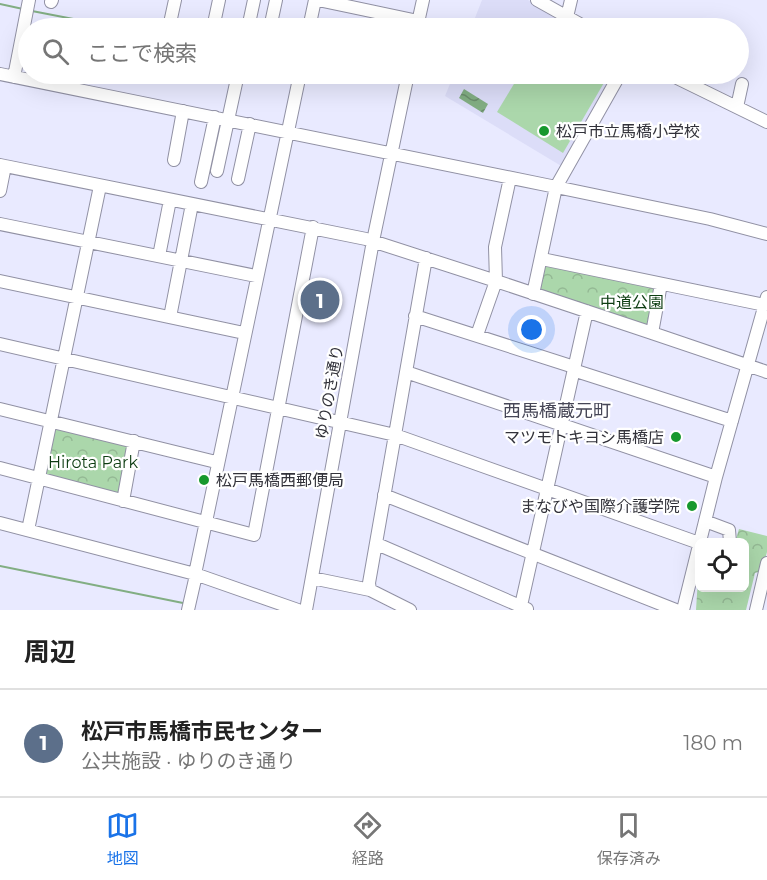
<!DOCTYPE html>
<html lang="ja">
<meta charset="utf-8">
<style>
body{margin:0;font-family:Montserrat,"Noto Sans JP",sans-serif;background:#f2f2f2;color:#222}
.controls{position:absolute;right:18px;bottom:18px;display:grid;overflow:hidden;border-radius:9px;box-shadow:0 6px 24px #0002}
.controls button{width:54px;height:54px;display:grid;place-items:center;padding:0;border:0;border-bottom:2px solid #e0e0e0;background:#fff;color:#222;font:30px sans-serif}
.you{position:absolute;left:532px;top:330px;width:21px;height:21px;margin:-15px;border:4px solid #fff;border-radius:50%;background:#1a73e8;box-shadow:0 0 0 9px #1a73e833}
.badge{display:grid;place-items:center;width:39px;height:39px;border-radius:50%;background:#1a73e8;color:#fff;font-size:20px;font-weight:700}
.pin{position:absolute;translate:-50% -50%;border:3px solid #fff;box-shadow:0 2px 6px #0006}
.list{margin:0;padding:0;list-style:none}
h2{display:flex;justify-content:space-between;align-items:center;height:78px;margin:0;padding:0 24px;font-size:26px}
h2 small{font-size:20px;font-weight:400;color:#767676}
.list li{display:grid;grid-template-columns:39px 1fr auto;gap:18px;align-items:center;box-sizing:border-box;height:108px;padding:0 24px;border-top:2px solid #e0e0e0}
.list b{display:block;font-size:22px;white-space:nowrap}
.list p{margin:0;font-size:20px;white-space:nowrap;color:#767676}
.list em{font-size:20px;font-style:normal;color:#767676}
.icon{flex:none;width:33px;height:33px;fill:none;stroke:currentColor;stroke-width:2;stroke-linecap:round;stroke-linejoin:round}
.map{position:relative;flex:none;width:767px;height:610px;overflow:hidden}
.search{position:absolute;background:#fff;box-shadow:0 6px 24px #0002;left:18px;right:18px;top:18px;height:66px;display:flex;align-items:center;gap:15px;box-sizing:border-box;padding:0 21px;border-radius:33px;color:#767676;font-size:22px}
.sheet{height:186px;background:#fff}
nav{display:flex;justify-content:space-around;align-items:center;box-sizing:border-box;height:84px;border-top:2px solid #e0e0e0;background:#fff;font-size:16px;color:#767676}
nav a{display:grid;justify-items:center;gap:3px}
nav .on{color:#1a73e8}
.map>svg:first-child{display:block}
.built{fill:#dcddf8}
.park{fill:url(#park-crowns)}
.garden{fill:#abd7ab}
.water{fill:url(#water-waves)}
.lines{fill:none;stroke-linecap:round;stroke-linejoin:round}
.stream{stroke:#82ae83;stroke-width:2}
.minor-casing{stroke:#9191a4;stroke-width:14}
.minor{stroke:#fff;stroke-width:12}
.poi-dot{fill:#17982d;stroke:#fff;stroke-width:2}
.labels{text-anchor:middle;stroke-width:4.5;stroke-linejoin:round;paint-order:stroke}
.poi-label{font-size:16px;fill:#32323a;stroke:#fff;text-anchor:start}
.park-label{font-size:16px;fill:#0d3d12;stroke:#fff}
.street-label{font-size:16px;fill:#32323a;stroke:#fff}
.neighbourhood-label{font-size:18px;fill:#464656;stroke:#fff}
</style>
<div class="map">
<svg width="767" height="610" viewBox="0 0 767 610">
<defs>
<pattern id="park-crowns" width="20" height="18" patternUnits="userSpaceOnUse" patternTransform="scale(1.5)"><rect width="20" height="18" fill="#abd7ab"/><path d="M2 6a3 3 0 1 1 6 0M12 15a3 3 0 1 1 6 0" fill="none" stroke="#94b994"/></pattern>
<pattern id="water-waves" width="16" height="10" patternUnits="userSpaceOnUse" patternTransform="scale(1.5)"><rect width="16" height="10" fill="#82ae83"/><path d="M0 5q4-4 8 0t8 0" fill="none" stroke="#6b8e6c"/></pattern>
</defs>
<rect width="100%" height="100%" fill="#e9eaff"/>
<!-- built -->
<path class="built" d="M482,0H528L579,28H471Z
M454,74H616L563,167L445,96Z"/>
<!-- park -->
<path class="park" d="M546,264L656,288L650,324L645,327L540,292L543,266Z
M56,426L129,447L120,495L47,478L43,472L52,428Z
M739,529L767,536V552L762,571L755,573L746,610H696L698,579L696,575L699,567L700,588H744V542H735Z"/>
<!-- garden -->
<path class="garden" d="M520,74H592L605,81L563,153L497,112Z"/>
<!-- water -->
<path class="water" d="M464,89L488,104L483,113L459,98Z"/>
<g class="lines">
<!-- stream -->
<path class="stream" d="M0,4L23,9
M32,11L120,28
M0,566L183,603"/>
<defs>
<path id="minor" d="M318,0L418,21
M537,0L587,28
M51,2L52,0
M567,17L571,0
M170,23L175,0
M417,27L423,0
M213,28L219,0
M248,28L254,0
M270,28L276,0
M309,28L315,0
M0,74L556,187L533,294
M620,74L556,187L710,219L767,234
M669,74L767,122
M14,77L29,0
M737,107L742,84
M174,160L183,111
M0,165L366,239L496,281L477,335
M217,171L238,74
M510,178L495,247L496,281L652,333L661,284
M238,179L250,124
M201,182L215,117
M0,191L5,166
M0,224L256,276
M159,256L170,200
M542,259L765,305
M0,281L244,333
M415,316L574,367
M170,317L192,204
M652,333L767,372
M0,344L395,435L699,543
M573,370L732,421
M406,372L716,477
M0,409L216,462
M0,468L254,535L313,227
M384,495L676,610
M123,501L134,441
M705,521L729,530L730,542
M0,523L195,574L298,610
M28,530L100,186
M377,544L527,609
M195,574L300,74
M312,578L370,590
M188,610L196,575
M306,610L373,241L408,74
M410,610L370,590L369,583L426,258
M520,610L587,311
M683,610L716,477L767,297
M756,610L767,563"/>
</defs>
<!-- minor casing -->
<use href="#minor" class="minor-casing"/>
<!-- minor -->
<use href="#minor" class="minor"/>
</g>
<!-- markers -->
<g class="poi-dot">
<circle cx="544" cy="131" r="6"/>
<circle cx="676" cy="437" r="6"/>
<circle cx="204" cy="480" r="6"/>
<circle cx="692" cy="506" r="6"/>
</g>
<g class="labels">
<!-- poi labels -->
<g class="poi-label">
<text x="556" y="137">松戸市立馬橋小学校</text>
<text x="664" y="443" text-anchor="end">マツモトキヨシ馬橋店</text>
<text x="216" y="486">松戸馬橋西郵便局</text>
<text x="680" y="512" text-anchor="end">まなびや国際介護学院</text>
</g>
<!-- park labels -->
<g class="park-label">
<text x="632" y="308">中道公園</text>
<text x="93" y="468">Hirota Park</text>
</g>
<!-- street labels -->
<g class="street-label">
<text transform="translate(329 392) rotate(-80)" y="6">ゆりのき通り</text>
</g>
<!-- neighbourhood labels -->
<g class="neighbourhood-label">
<text x="557" y="417">西馬橋蔵元町</text>
</g>
</g>
</svg>
<div class="controls">
<button><svg class="icon" aria-label="locate" viewBox="0 0 24 24"><circle cx="12" cy="12" r="6"/><path d="M12 2v4M12 18v4M2 12h4M18 12h4"/></svg></button>
</div>
<div class="you"></div>
<div class="pin badge" style="left:320px;top:300px;background:#5c6f8a">1</div>
<div class="search"><svg class="icon" aria-label="search" viewBox="0 0 24 24"><circle cx="10" cy="10" r="6"/><path d="M15 15l6 6"/></svg>ここで検索</div>
</div>
<section class="sheet">
<h2>周辺<small></small></h2>
<ul class="list">
<li><span class="badge" style="background:#5c6f8a">1</span><div><b>松戸市馬橋市民センター</b><p>公共施設 · ゆりのき通り</p></div><em>180 m</em></li>
</ul>
</section>
<nav>
<a class="on"><svg class="icon" aria-label="map" viewBox="0 0 24 24"><path d="M3 6l6-2 6 2 6-2v14l-6 2-6-2-6 2zM9 4v14M15 6v14"/></svg>地図</a>
<a><svg class="icon" aria-label="directions" viewBox="0 0 24 24"><path d="M12 3l9 9-9 9-9-9zM9 14v-3h6M13 9l2 2-2 2"/></svg>経路</a>
<a><svg class="icon" aria-label="saved" viewBox="0 0 24 24"><path d="M7 4h10v16l-5-4-5 4z"/></svg>保存済み</a>
</nav>
